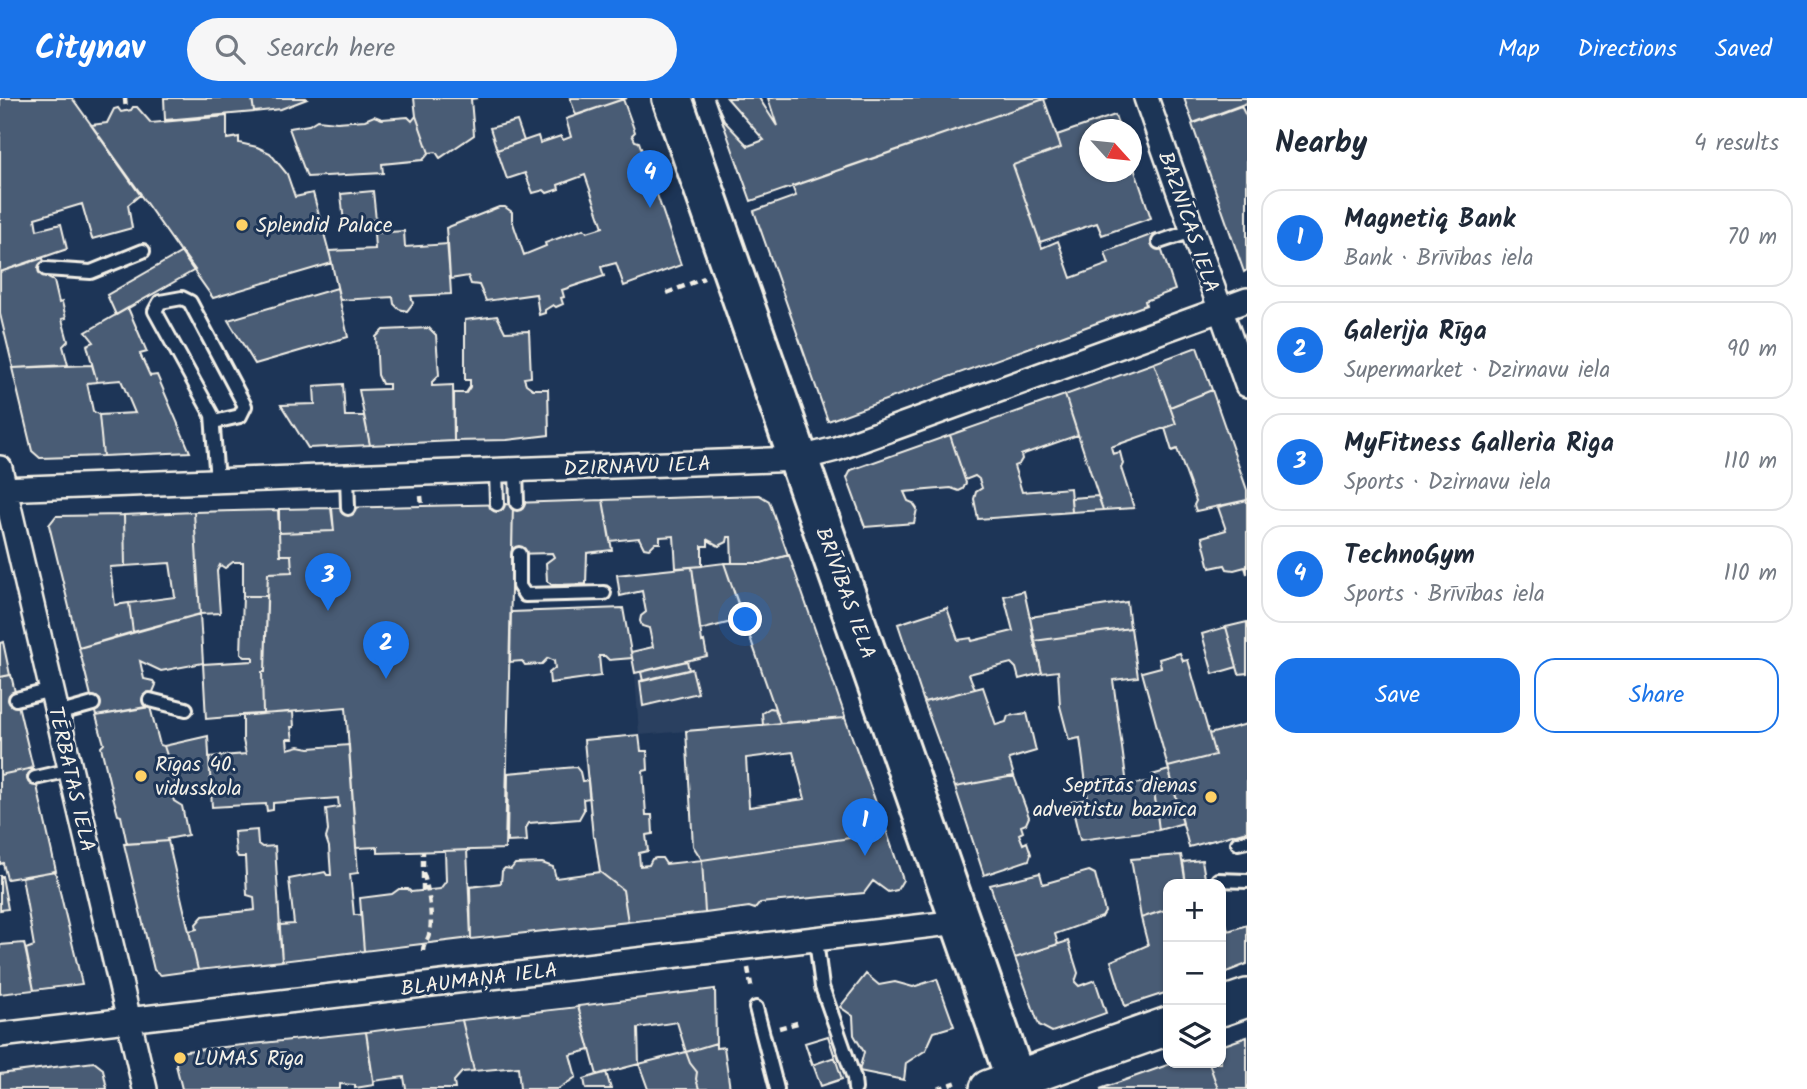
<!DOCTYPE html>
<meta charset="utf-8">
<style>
body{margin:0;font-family:Kalam,sans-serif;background:#f6f6f7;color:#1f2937}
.controls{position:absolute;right:21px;bottom:21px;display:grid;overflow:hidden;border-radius:14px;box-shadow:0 2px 5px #0004}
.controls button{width:63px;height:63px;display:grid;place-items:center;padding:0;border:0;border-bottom:2px solid #e0e1e3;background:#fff;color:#1f2937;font:35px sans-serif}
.compass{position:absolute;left:1079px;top:21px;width:63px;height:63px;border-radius:50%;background:#fff;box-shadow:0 2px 5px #0004;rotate:117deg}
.you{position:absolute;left:746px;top:522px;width:24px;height:24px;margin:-18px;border:5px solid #fff;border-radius:50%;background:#1a73e8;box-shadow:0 0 0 10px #1a73e833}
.badge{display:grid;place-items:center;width:46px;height:46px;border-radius:50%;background:#1a73e8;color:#fff;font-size:23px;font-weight:700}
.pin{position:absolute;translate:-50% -58px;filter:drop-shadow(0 2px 4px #0008)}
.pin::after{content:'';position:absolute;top:37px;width:24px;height:21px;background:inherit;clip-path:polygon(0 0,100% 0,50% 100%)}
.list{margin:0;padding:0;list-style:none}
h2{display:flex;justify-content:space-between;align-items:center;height:91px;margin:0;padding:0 28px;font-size:30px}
h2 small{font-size:23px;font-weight:400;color:#747a83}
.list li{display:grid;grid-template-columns:46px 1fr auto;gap:21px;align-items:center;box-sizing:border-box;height:98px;margin:0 14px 14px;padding:0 14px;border:2px solid #e0e1e3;border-radius:21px}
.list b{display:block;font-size:26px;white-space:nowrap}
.list p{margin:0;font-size:23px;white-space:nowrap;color:#747a83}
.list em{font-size:23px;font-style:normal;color:#747a83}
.actions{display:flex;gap:14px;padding:21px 28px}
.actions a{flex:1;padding:16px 0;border:2px solid #1a73e8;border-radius:21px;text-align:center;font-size:24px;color:#1a73e8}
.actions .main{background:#1a73e8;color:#fff}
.icon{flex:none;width:38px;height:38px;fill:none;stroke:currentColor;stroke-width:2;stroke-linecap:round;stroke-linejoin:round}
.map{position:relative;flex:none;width:1247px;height:991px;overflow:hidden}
header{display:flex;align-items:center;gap:42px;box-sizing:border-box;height:98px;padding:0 35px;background:#1a73e8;color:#fff}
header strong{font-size:33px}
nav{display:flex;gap:38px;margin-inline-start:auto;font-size:24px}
.search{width:490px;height:63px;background:#f6f6f7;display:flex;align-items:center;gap:18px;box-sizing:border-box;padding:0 24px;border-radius:38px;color:#747a83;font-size:26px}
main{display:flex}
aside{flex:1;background:#fff}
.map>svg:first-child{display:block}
.built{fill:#2a4060}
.building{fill:#485b74;stroke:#f4f1e8;stroke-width:2;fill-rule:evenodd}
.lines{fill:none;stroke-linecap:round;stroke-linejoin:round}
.service-casing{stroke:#f4f1e8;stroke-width:18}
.minor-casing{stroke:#f4f1e8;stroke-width:28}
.primary-casing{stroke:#f4f1e8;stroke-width:42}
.trunk-casing{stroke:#f4f1e8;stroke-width:44}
.path{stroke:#f4f1e8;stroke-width:4.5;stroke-dasharray:7 5;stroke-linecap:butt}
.service{stroke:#1d3557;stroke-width:12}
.minor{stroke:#1d3557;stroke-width:23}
.primary{stroke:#1d3557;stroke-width:37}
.trunk{stroke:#1d3557;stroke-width:38}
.poi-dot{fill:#ffd166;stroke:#1d3557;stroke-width:2.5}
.labels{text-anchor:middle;stroke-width:6;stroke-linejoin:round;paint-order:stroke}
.street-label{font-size:21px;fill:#f4f1e8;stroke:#1d3557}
.poi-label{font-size:21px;fill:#f4f1e8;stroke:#1d3557;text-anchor:start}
</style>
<header>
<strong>Citynav</strong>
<div class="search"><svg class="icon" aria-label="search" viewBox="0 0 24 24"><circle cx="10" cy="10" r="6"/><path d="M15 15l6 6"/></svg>Search here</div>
<nav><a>Map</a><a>Directions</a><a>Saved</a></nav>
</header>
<main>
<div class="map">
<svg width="1247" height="991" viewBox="0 0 1247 991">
<rect width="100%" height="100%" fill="#1d3557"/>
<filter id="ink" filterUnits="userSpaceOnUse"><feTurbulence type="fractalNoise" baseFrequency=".0143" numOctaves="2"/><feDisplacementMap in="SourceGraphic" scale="14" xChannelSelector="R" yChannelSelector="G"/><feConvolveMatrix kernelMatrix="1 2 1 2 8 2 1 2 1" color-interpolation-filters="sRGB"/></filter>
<g filter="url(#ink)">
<!-- built -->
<path class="built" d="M788,457L845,620L639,637L635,575L706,557L704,544H702L692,469L732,464L761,465Z"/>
<!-- building -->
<path class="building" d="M0,0H72L141,96L128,107L132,130L92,141L82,106L35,120L37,132L61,126L67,151L0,174Z
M164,0H252L254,14L165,22Z
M252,0H306L307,1L281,11L254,14Z
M414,0H478L471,1L474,37L440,60L436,54L429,55L416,18Z
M570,0H627L576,17Z
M714,0L725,24L748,48L764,42L727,0H759L777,28L768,0H1047L751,103Z
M1184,0H1247V5L1193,25Z
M623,1L635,34L632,37L635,43L639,44L681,167L624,188L616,165L601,169L604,178L562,192L564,199L561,200L563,206L556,209L553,207L545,212V215L539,217L536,196L486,203L479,187L471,186L468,178L450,181L446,130L499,109H505L512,114V122L524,157L546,148L545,145L584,131L587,134L603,129L585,77L558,87L559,91L547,95L544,92L533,95L525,75L507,81L497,52L538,38L540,45L561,38L563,42L571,39L566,21Z
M1044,1L1061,50L1013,67L1042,150L1058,143L1071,180L1109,166L1105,154L1156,135L1175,192L1145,203L1146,207L828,323L754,113L796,98L792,88Z
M1241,8L1247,20V172L1244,174L1192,26Z
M133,9H137L151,25L227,18V41L239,39V45L257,49L270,55L287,76L295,99L313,95L332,165L213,200L91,27L107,25L114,11L118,10L121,14L131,12Z
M1115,17L1120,32H1090V74H1132V64L1151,120L1102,137L1097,125L1040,144L1013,67L1061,50L1057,37Z
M374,18L382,21L408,19L412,23L416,18L429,55L423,62L382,66L383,75L307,79L289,30L309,27L317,22L337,24L365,22Z
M517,23L524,43L497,52L490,30Z
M373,93L376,122L344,125L341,96Z
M404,133L405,149L448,146L451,196L411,198L413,205L407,213L399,211L394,206L393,199L340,202L329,153L375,151L374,135Z
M182,154L195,172L116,217L107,197Z
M43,160L48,180L54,183L59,205L62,204L66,220L62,221L68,243L63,248L68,267L13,270L0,216V174Z
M337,190L348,239L255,266L228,222Z
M128,210L147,254L140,256L150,278L157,277L190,354L103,358L99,317L135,315L121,282L97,284L87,247L94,244L86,234Z
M497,218L505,234L529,233L531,279L524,280L526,286L533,291H548L549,337L507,342L454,343V295H466L470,289V282H465V222Z
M429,230L436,237L439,277L432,284V288L453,287L454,343L370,347L359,292L389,291V286H382L378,277L376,239L383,232Z
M1197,249L1212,292L1170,309L1154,265Z
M1154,265L1176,326L1111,349L1113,356L1120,354L1123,366L1121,370L1134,410L1103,412L1065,297Z
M92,267L97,284L87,285L93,313L99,317L103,358L40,360L32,353L12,270Z
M343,286L345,318H364L370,347L308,350L281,307L315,306L314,288Z
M1212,292L1247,392V402L1196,413L1194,407L1196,403L1177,351L1172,353L1165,330L1176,326L1170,309Z
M1065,297L1078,337L1021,357L1022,361L1019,366L1014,368L1022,394L1070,390L1072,414L978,421L974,401L976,394L982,390L979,381L975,378L965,382L950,337Z
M950,337L966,385L963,391L959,393L951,390L904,394L908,403L913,405L917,411L914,425L865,429L847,380L851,372Z
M759,397L769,403L788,457L761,465H732L731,439H728L727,444L719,448L708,442V448H702V468L676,470L674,438L660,439V445H655L649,451L644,450L639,440L610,443L603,402Z
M1098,398L1103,412L1072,414L1071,400Z
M603,402L612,452L587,455L586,486L552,487L547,483L546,465L554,459L552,455L512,456L513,405Z
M1247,402V476L1245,469L1234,472L1227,471L1225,467L1210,470L1202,439L1226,432L1218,409Z
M513,406L505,751L378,755V749L356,750L346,609L263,616L262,574H265L268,475L292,474L291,457H280L279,435L334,433L332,410Z
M331,410L334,433L279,435V411Z
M278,412L280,457H291L292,474L268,475L267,498H243V464H233L225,470L220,467L217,473L220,515L200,516L194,414Z
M194,414L200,516L133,534L129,505L175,499L170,465L125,468L124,417Z
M124,417L125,468L110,469L115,507L129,505L133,534L79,550L49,427L56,418Z
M789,457L845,618V620L780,625L724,465H761Z
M724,465L743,521L700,532L692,469Z
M692,469L702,544L704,543L707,558L635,575L631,554L653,549L649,530L642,528L640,523L641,518L646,514L642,493L620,498L617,477Z
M1024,493L1042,575L1019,581L1016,570L1011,565L969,576L975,591L924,604L898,526L947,510L958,542L971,540L972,543L1013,533L1004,498Z
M243,498H267L265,574H262L263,616L206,621L203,566L253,563V559H245L241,556Z
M1127,504L1130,530L1034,543L1030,519Z
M623,510L632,560L609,562L605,558H599L601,578L550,585L549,575L555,570L554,563L548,560L542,566L525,567L522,563L510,564L511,514Z
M200,516L203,565L161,573L140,563L144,581L153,583L156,587L153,594L149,597L151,608L96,618L79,550Z
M1247,524V575L1239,576L1226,529Z
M1226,529L1237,569L1213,576L1202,536Z
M1131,530L1138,579L1113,582L1127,687L1153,683L1159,732L1080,742L1071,704L1088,701L1080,640L1069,642L1060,608L1058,573L1042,575L1034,543Z
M3,544L10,577L0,579V545Z
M1180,555L1183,563L1188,562L1215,657L1168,669L1142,574L1161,569L1159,561Z
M687,563L689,572L643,583L641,574Z
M692,571L698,595L643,608L640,583Z
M11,577L33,670L0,677V579Z
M983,589L996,627L1006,624L1008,618L1027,615L1036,653L1009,661L1014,678L955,689L924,604Z
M150,609L160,647L164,648L178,692L171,693L174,703L182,708L188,737L167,741L168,743L127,746L121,718L118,717L112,695L101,649L104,646L96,618Z
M770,610L775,611L780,625L763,627L762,615Z
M293,614L294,629H291L293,641H287L288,651L299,648L309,650L349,647L358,775L350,776L354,817L361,816L364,853L282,863L279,827L294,826L289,781L325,774L327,777H331L329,749L326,740L328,733L326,711L339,709L338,700L273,705V712L267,713L266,706L212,709L209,659L246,656L243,642V617Z
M845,620L885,729L863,738L702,762L693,748L686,633ZM793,654L805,701L749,709L746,660Z
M1247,626V733L1189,749L1168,669L1215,657L1209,636Z
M639,637L641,653H647L648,672L643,673L646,717H652L653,736L646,737L648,753L639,755L640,768L649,767L652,761L656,760H662L666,766L702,762L705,815L628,824L623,792L600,774L595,740L593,739L584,642Z
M208,638L211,693L180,698L164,648Z
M576,669L580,674L582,683L588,682L590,700L583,701L584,712L579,721L529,725L526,730L527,743L507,744L508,675Z
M33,670L56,773L7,781L3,765L0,766V677Z
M1169,672L1183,725L1159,732L1152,677Z
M1014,678L1029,719L1026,726L1021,728L1023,734L1019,736L1023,746L1027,744L1031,756L1029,762L984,777L955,689Z
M885,729L903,782L897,792L888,794L873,783L864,795L760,805L755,811L749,809L705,815L702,762L863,738Z
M257,732L258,746L262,749L275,748L282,863L198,872L189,833L197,831L196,826L203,818L255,812L254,799L247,797L245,759H238L236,755L234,734Z
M168,743L198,872L161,877L154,872L124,746Z
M467,752L471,840L364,853L360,800L392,796L399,791H408L411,794L440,791L446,783L445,753Z
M1181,757L1186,786H1168V811L1141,820L1131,761Z
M1202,762L1206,786H1186L1183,764Z
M542,765L553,769L556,780L600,774L623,792L628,824L471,841L470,789L501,785L502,773L505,770L511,771L515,766Z
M55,773L82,886L34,892L26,851L34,848L22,779Z
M1089,773L1095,776L1105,814L1102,819L1055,836L1058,846L1015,860L990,787L1040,775L1043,786Z
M0,778H2L8,811L0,812Z
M1168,811V894L1125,908L1111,863L1148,847L1141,820Z
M1226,825L1228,833L1247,827V866L1221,876V827Z
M1068,843L1078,875L1075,884L1079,888L1095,882L1106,915L1052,934L1039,927L1015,860Z
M24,845L34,892L0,896V847Z
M866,876L879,887L895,884L913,889L937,881L954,928L934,934L926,952L906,965L904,982L859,973L864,954L854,937L853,918L840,909Z
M715,891L716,945L686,954L677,924L638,930L639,966L597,977L578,908Z
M578,909L590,952L570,957L576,979L558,991H520L518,969L474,973L462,922Z
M462,922L474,973L462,974L454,983L455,991H406L404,979L373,983L366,934Z
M366,934L374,987L355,990V987L340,986V991H182L176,967L178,956L186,953Z
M828,938L842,981L821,988L805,945Z
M828,938L835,959L812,967L805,945Z
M1247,939V991H1218L1209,965H1221V948Z
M716,945V950L724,949L730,991H699L696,981L697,974L690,965L686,954Z
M686,954L690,965L697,974L696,981L699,991H648L639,966Z
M94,964L103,971L107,991H0V976Z
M1173,965H1209L1218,991H1100Z
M606,974L611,991H586L584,981Z"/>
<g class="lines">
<defs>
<path id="service" d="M1159,144L1192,133
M46,171L91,174L143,153
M214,324L240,318L245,308L190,204L182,200L160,204L155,213L212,317L217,383
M496,373L497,406
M516,373L517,405
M347,378L348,410
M519,456V488L525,497L604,495
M16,601L52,592
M150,602L186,611
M57,616L93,606
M35,680L70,672
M1238,745L1247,743
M1218,782L1247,783
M816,842L822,889L854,980L855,991
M756,910L777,991"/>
<path id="minor" d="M1146,0L1247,287
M0,370L145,991
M0,391L797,361L836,351L1247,202
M0,937L959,824"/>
<path id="primary" d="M1221,909L1247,900
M989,991L1168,928"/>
<path id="trunk" d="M672,0L1019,991"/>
</defs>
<!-- service casing -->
<use href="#service" class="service-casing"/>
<!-- minor casing -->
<use href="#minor" class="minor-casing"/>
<!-- primary casing -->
<use href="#primary" class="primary-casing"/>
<!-- trunk casing -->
<use href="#trunk" class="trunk-casing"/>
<!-- path -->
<path class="path" d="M125,0L126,13
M667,195L704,180
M421,398L422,408
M423,793V754
M423,853C423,846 427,844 429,837C434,822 428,789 423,774
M748,870L752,893
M779,930L801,924
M938,991L960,983"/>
<!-- service -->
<use href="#service" class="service"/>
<!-- minor -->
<use href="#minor" class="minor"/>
<!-- primary -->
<use href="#primary" class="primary"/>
<!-- trunk -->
<use href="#trunk" class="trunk"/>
</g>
</g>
<!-- markers -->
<g class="poi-dot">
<circle cx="242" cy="127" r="7"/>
<circle cx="141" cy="678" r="7"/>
<circle cx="1211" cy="699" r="7"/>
<circle cx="180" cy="960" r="7"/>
</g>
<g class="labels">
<!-- street labels -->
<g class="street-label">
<text transform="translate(1189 124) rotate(71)" y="7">BAZNĪCAS IELA</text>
<text transform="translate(637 368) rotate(-2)" y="7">DZIRNAVU IELA</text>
<text transform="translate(846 495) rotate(70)" y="7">BRĪVĪBAS IELA</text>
<text transform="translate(72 681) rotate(77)" y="7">TĒRBATAS IELA</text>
<text transform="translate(479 881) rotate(-7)" y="7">BLAUMAŅA IELA</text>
</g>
<!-- poi labels -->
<g class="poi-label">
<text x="256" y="134">Splendid Palace</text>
<text x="155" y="673">Rīgas 40.<tspan x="155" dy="24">vidusskola</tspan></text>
<text x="1197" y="694" text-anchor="end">Septītās dienas<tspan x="1197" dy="24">adventistu baznīca</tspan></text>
<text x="194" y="967">LUMAS Rīga</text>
</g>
</g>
</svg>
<div class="controls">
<button>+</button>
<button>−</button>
<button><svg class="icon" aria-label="layers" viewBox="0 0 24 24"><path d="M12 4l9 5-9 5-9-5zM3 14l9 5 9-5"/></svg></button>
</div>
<svg class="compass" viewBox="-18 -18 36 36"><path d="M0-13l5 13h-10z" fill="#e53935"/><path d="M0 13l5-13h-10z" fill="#747a83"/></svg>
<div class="you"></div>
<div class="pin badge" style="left:865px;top:758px">1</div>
<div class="pin badge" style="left:386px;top:581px">2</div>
<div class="pin badge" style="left:328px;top:513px">3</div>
<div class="pin badge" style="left:650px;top:110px">4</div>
</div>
<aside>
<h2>Nearby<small>4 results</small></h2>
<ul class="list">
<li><span class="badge">1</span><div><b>Magnetiq Bank</b><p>Bank · Brīvības iela</p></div><em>70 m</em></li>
<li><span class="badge">2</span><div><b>Galerija Rīga</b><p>Supermarket · Dzirnavu iela</p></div><em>90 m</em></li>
<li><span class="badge">3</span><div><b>MyFitness Galleria Riga</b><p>Sports · Dzirnavu iela</p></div><em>110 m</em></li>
<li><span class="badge">4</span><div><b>TechnoGym</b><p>Sports · Brīvības iela</p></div><em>110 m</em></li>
</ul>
<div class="actions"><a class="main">Save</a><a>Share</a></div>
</aside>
</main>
